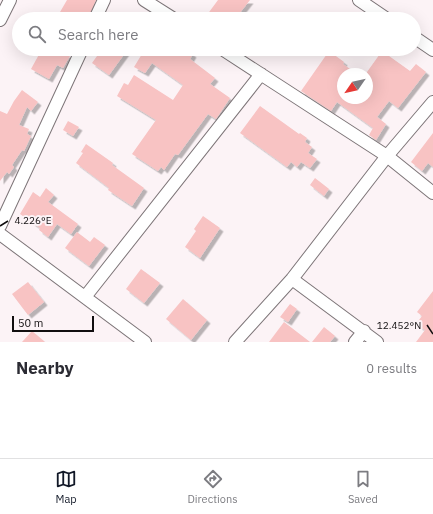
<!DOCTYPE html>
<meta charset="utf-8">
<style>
body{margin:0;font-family:"IBM Plex Sans",sans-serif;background:#f2f2f3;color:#2b2b33}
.compass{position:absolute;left:337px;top:68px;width:36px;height:36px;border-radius:50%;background:#fff;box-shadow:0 4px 16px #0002;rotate:236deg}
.scale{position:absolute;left:12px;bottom:10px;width:82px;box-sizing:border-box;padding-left:4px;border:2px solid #110e0f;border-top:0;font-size:11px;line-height:14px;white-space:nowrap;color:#110e0f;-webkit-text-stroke:3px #fcf3f6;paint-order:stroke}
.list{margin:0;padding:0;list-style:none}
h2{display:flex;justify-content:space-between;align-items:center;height:52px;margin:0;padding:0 16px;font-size:17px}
h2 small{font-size:13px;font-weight:400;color:#7c7c81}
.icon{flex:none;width:22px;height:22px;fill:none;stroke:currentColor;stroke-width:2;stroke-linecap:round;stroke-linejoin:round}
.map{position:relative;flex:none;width:433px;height:342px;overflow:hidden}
.search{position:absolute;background:#fff;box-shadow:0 4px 16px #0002;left:12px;right:12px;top:12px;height:44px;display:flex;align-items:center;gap:10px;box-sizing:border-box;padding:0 14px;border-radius:22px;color:#7c7c81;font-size:15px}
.sheet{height:116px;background:#fff}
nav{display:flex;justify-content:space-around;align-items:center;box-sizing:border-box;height:56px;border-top:1px solid #e1e1e2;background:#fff;font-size:11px;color:#7c7c81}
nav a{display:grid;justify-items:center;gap:2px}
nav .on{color:#111827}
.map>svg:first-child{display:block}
.building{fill:#f8c3c3;filter:url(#shadow)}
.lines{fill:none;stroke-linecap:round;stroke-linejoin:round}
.minor-casing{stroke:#7d7578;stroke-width:14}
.minor{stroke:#fff;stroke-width:12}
.ticks{fill:none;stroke:#110e0f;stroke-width:1.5}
.ticks-label{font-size:10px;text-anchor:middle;fill:#110e0f;stroke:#fcf3f6;stroke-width:4;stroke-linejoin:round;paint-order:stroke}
</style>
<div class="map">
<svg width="433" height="342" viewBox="0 0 433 342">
<defs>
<filter id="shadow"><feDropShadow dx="3.5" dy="3.5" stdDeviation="0" flood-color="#0004"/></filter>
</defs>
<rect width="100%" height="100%" fill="#fcf3f6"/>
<!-- building -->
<path class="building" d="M67,0H96L88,19H56Z
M218,0H250L235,19H204Z
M42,49H65L63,52L70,56L63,68L57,65L49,79L31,69Z
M102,49H128L109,75L92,63Z
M145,49H168L176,55L180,49H186L193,54L190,59L215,78L210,84L230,98L216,119L208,114L178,155L175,154L164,170L161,167L158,171L132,154L156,120L117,96L124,83L128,85L134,75L173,100L183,85L152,63L145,73L134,67Z
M329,51L344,62L343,64L357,74H343V98H367V72L382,51L410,71L416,64L426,72L398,108L389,101L377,117L386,124L376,140L369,135L373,128L337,102L331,111L301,91Z
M22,90L38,102L31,111L27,107L19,125L29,129L27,134L31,136L24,151L22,150L12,165L14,167L9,174L7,172L0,181V111L7,114L14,101Z
M260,106L299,134L300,133L307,138L305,142L312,147L308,153L317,159L310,168L301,162L297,167L291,162L287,167L240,133Z
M68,121L79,127L73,136L63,130Z
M433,133V167L428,163L422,171L411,162Z
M86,144L113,163L112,165L144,188L132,206L108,190L109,188L76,163L83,153L81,152Z
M315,178L329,189L324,196L310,185Z
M46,188L54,195L48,202L78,224L71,234L57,224L48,237L39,230L40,228L20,214L33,192L40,197Z
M203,216L220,228L200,258L185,247L196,231L194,229Z
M77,232L90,242L94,237L105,245L89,266L65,248Z
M141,269L160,283L144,303L126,289Z
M28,282L44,302L28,315L12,294Z
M433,291V342H416L425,330L416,324L422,316L417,312Z
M183,299L207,320L191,340L166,319Z
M290,304L297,309L288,322L280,317Z
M284,322L310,342H269Z
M324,327L335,336L330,342H312Z
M32,331L45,342H22Z"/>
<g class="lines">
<defs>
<path id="minor" d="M144,0L174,19
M359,0L387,19
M95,19L104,0
M0,20L10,0
M414,37L433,50
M222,49L387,156L433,193
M0,226L82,49
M0,234L145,342
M292,279L377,342
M85,297L261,74
M235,342L292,279L387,156L433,102
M355,342L364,331"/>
</defs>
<!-- minor casing -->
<use href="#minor" class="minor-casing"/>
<!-- minor -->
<use href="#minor" class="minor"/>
</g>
<!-- ticks -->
<path class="ticks" d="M0,226L8,221M427,325L433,334"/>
<g class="ticks-label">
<text x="33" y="224">4.226°E</text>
<text x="399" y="329">12.452°N</text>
</g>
</svg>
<svg class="compass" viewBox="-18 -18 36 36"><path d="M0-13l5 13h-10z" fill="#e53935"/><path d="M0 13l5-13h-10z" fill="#7c7c81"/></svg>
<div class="scale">50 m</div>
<div class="search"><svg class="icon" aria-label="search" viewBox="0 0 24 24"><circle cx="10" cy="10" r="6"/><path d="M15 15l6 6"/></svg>Search here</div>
</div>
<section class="sheet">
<h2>Nearby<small>0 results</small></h2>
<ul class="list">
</ul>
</section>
<nav>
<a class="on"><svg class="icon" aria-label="map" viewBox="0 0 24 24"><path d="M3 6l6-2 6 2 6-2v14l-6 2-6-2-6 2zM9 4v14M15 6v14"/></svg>Map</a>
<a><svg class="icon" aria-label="directions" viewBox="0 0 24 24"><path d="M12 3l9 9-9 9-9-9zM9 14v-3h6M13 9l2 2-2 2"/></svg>Directions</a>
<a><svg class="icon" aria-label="saved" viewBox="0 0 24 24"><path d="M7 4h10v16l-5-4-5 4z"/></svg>Saved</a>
</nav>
